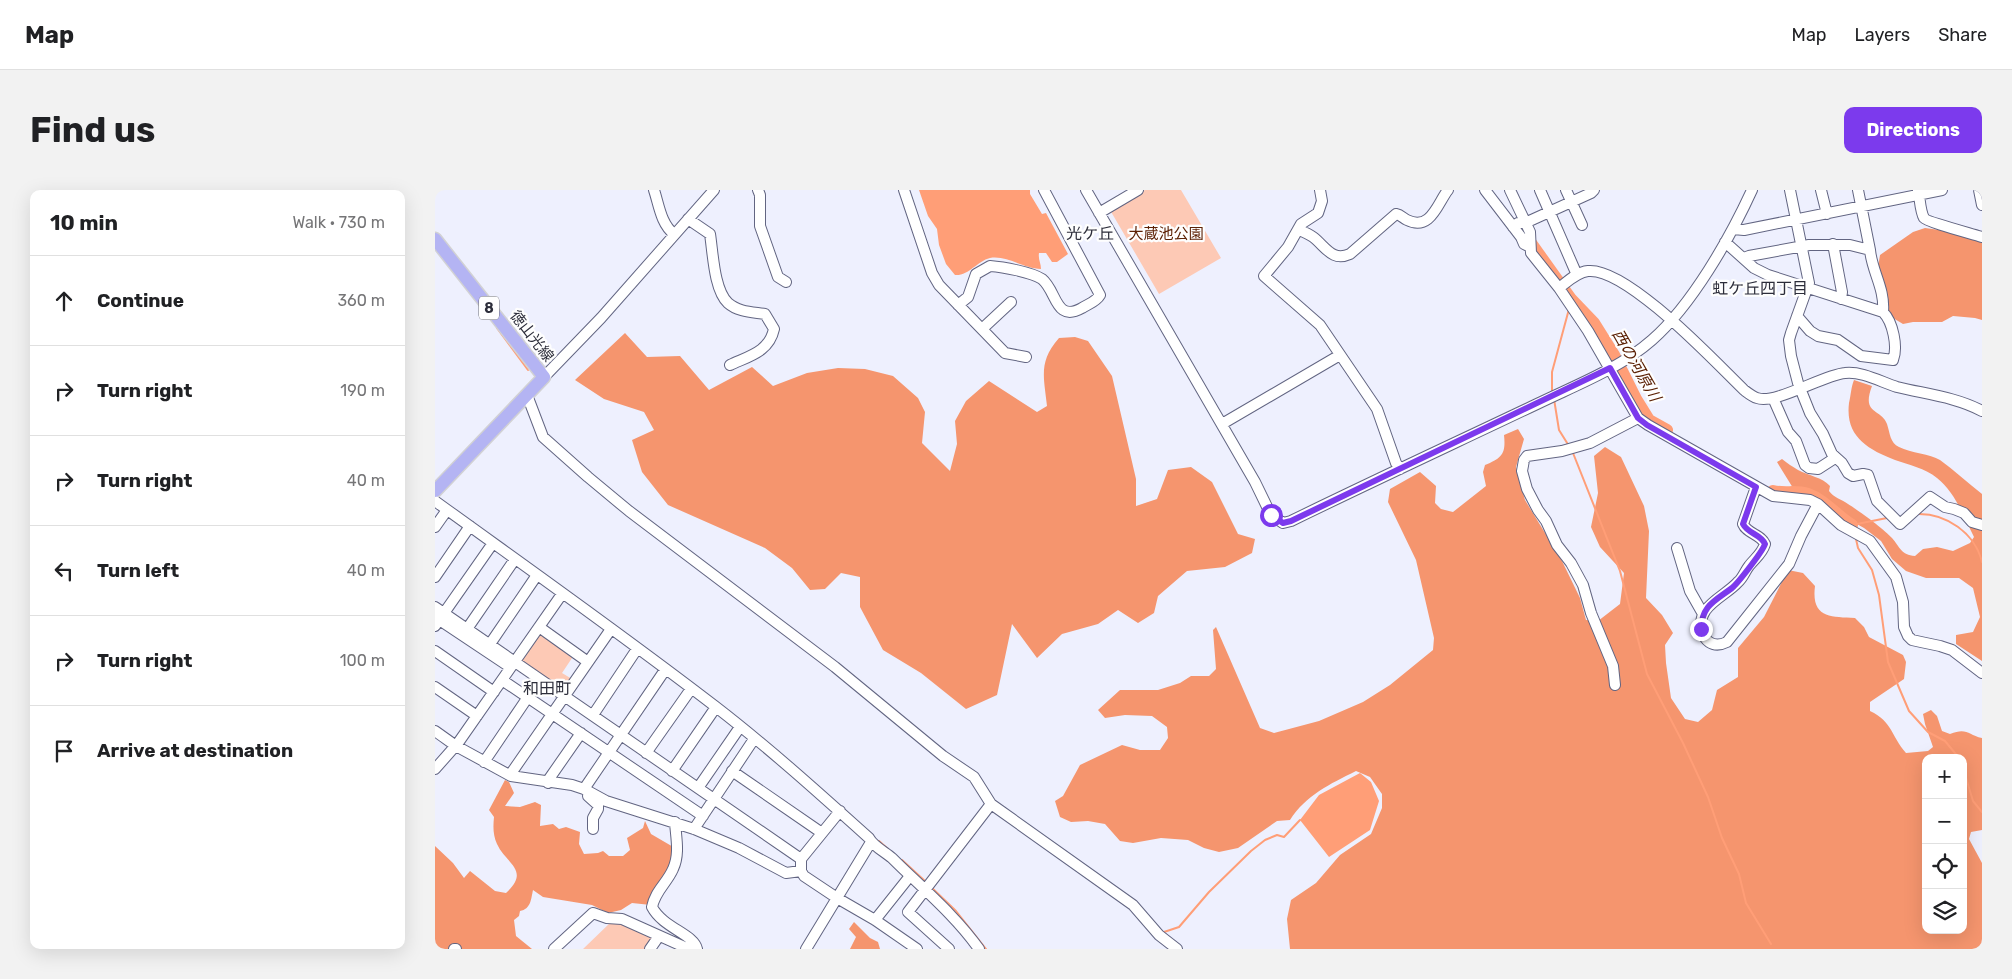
<!DOCTYPE html>
<meta charset="utf-8">
<style>
body{margin:0;font-family:Rubik,"Noto Sans JP",sans-serif;background:#f2f2f2;color:#202124}
.controls{position:absolute;right:15px;bottom:15px;display:grid;overflow:hidden;border-radius:10px;box-shadow:0 5px 20px #0002}
.controls button{width:45px;height:45px;display:grid;place-items:center;padding:0;border:0;border-bottom:1px solid #e0e0e0;background:#fff;color:#202124;font:25px sans-serif}
.stop{position:absolute;width:15px;height:15px;margin:-11px;border:4px solid #7c3aed;border-radius:50%;background:#fff}
.stop.end{background:#7c3aed;border-color:#fff;box-shadow:0 1px 5px #0008}
.list{margin:0;padding:0;list-style:none}
h2{display:flex;justify-content:space-between;align-items:center;height:65px;margin:0;padding:0 20px;font-size:21px}
h2 small{font-size:16px;font-weight:400;color:#757577}
.list li{display:grid;grid-template-columns:32px 1fr auto;gap:15px;align-items:center;box-sizing:border-box;height:90px;padding:0 20px;border-top:1px solid #e0e0e0}
.list b{display:block;font-size:19px;white-space:nowrap}
.list em{font-size:16px;font-style:normal;color:#757577}
.icon{flex:none;width:28px;height:28px;fill:none;stroke:currentColor;stroke-width:2;stroke-linecap:round;stroke-linejoin:round}
.map{position:relative;flex:none;width:1547px;height:759px;overflow:hidden;border-radius:10px}
header{display:flex;align-items:center;gap:30px;box-sizing:border-box;height:70px;padding:0 25px;background:#fff;border-bottom:1px solid #e0e0e0}
header strong{font-size:24px}
nav{display:flex;gap:28px;margin-inline-start:auto;font-size:18px}
.intro{display:flex;align-items:center;justify-content:space-between;box-sizing:border-box;height:120px;padding:0 30px}
h1{margin:0;font-size:35px}
.button{padding:12px 22px;border-radius:10px;background:#7c3aed;color:#fff;font-size:18px;font-weight:700}
main{display:flex;gap:30px;padding:0 30px}
aside{flex:1;background:#fff;border-radius:10px;box-shadow:0 5px 20px #0002}
.map>svg:first-child{display:block}
.green{fill:#fdc9b5}
.forest{fill:#f5956e;fill-rule:evenodd}
.water{fill:#ff9e77}
.lines{fill:none;stroke-linecap:round;stroke-linejoin:round}
.stream{stroke:#ff9e77;stroke-width:2}
.river{stroke:#ff9e77;stroke-width:12}
.minor-casing{stroke:#626582;stroke-width:12}
.major-casing{stroke:#d1d1d4;stroke-width:15}
.minor{stroke:#fff;stroke-width:10}
.major{stroke:#b4b4f3;stroke-width:12}
.route{stroke:#7c3aed;stroke-width:6}
.labels{text-anchor:middle;stroke-width:4.5;stroke-linejoin:round;paint-order:stroke}
.shield{fill:#fefefe;stroke:#6b6c75;stroke-width:1}
.shield-label{font-size:14px;font-weight:bold;fill:#2c2d3a}
.park-label{font-size:15px;fill:#5d2205;stroke:#fefefe}
.street-label{font-size:15px;fill:#2c2d3a;stroke:#fefefe}
.neighbourhood-label{font-size:16px;fill:#2c2d3a;stroke:#fefefe}
.water-label{font-size:16px;font-style:italic;fill:#591e01;stroke:#fefefe}
</style>
<header>
<strong>Map</strong>
<nav><a>Map</a><a>Layers</a><a>Share</a></nav>
</header>
<div class="intro"><h1>Find us</h1><a class="button">Directions</a></div>
<main>
<aside>
<h2>10 min<small>Walk · 730 m</small></h2>
<ul class="list">
<li><svg class="icon" aria-label="ahead" viewBox="0 0 24 24"><path d="M12 20V5M6 11l6-6 6 6"/></svg><div><b>Continue</b></div><em>360 m</em></li>
<li><svg class="icon" aria-label="right" viewBox="0 0 24 24"><path d="M7 20v-9h11M14 6l5 5-5 5"/></svg><div><b>Turn right</b></div><em>190 m</em></li>
<li><svg class="icon" aria-label="right" viewBox="0 0 24 24"><path d="M7 20v-9h11M14 6l5 5-5 5"/></svg><div><b>Turn right</b></div><em>40 m</em></li>
<li><svg class="icon" aria-label="left" viewBox="0 0 24 24"><path d="M17 20v-9H6M10 6l-5 5 5 5"/></svg><div><b>Turn left</b></div><em>40 m</em></li>
<li><svg class="icon" aria-label="right" viewBox="0 0 24 24"><path d="M7 20v-9h11M14 6l5 5-5 5"/></svg><div><b>Turn right</b></div><em>100 m</em></li>
<li><svg class="icon" aria-label="arrive" viewBox="0 0 24 24"><path d="M6 21V4h12l-3 4 3 4H6"/></svg><div><b>Arrive at destination</b></div></li>
</ul>
</aside>
<div class="map">
<svg width="1547" height="759" viewBox="0 0 1547 759">
<rect width="100%" height="100%" fill="#eef0fe"/>
<!-- green -->
<path class="green" d="M710,0H746L786,68L724,104L675,20Z
M105,441L139,465L127,483L137,489L130,502L83,471Z
M176,732H186L217,748L210,759H148Z"/>
<!-- forest -->
<path class="forest" d="M1490,38L1519,42L1547,53V130L1540,128L1518,126L1507,132H1478L1468,134L1458,128L1451,117L1443,77L1445,65L1478,42Z
M190,143L212,167L245,166L274,200L317,177L338,196L372,183L403,178L430,179L458,186L483,208L490,222L487,253L515,281L522,254L520,231L531,211L554,191L602,222L612,216C609,187 603,172 624,148L640,147L653,151L677,186L701,289V316L722,309L733,280L756,277L777,292L803,344L820,349L817,363L790,377L752,381L723,406L719,423L703,433L683,420L663,434L627,444L602,468L577,434L562,505L531,519L486,483L448,460L425,417V387L406,383L390,399L375,400L357,378L330,358L233,315L207,282L197,250L219,240L209,222L169,209L140,190Z
M1419,190L1437,196C1426,225 1446,218 1452,234C1455,243 1455,253 1464,257C1476,263 1495,264 1505,270C1519,280 1533,293 1547,304V471L1521,454V445L1538,442L1545,427L1538,398L1524,388H1491L1471,381L1457,369L1446,351L1429,338L1402,323L1385,308L1358,298L1342,272L1347,269C1352,273 1358,277 1363,280C1374,286 1387,287 1395,296L1394,301C1399,308 1406,309 1413,314C1423,320 1450,340 1457,348C1465,357 1466,365 1480,366L1488,359L1502,357L1518,361L1535,353L1539,347C1529,327 1520,302 1502,288C1490,278 1474,275 1460,270C1432,259 1410,246 1414,213C1416,205 1416,197 1419,190Z
M1083,239L1089,249L1081,277L1090,310L1127,371L1145,408L1151,430L1163,431L1185,414L1189,383L1165,357L1156,337L1163,303L1159,266L1170,257L1186,267L1209,316L1214,341L1211,408L1227,425L1238,443L1230,455L1231,473L1236,508L1250,529L1263,532L1277,520L1282,500L1303,487V458L1329,427L1353,380L1368,383L1380,396C1376,428 1395,427 1420,428L1429,437L1434,447L1468,465L1471,472L1469,489L1435,512V521C1458,532 1456,546 1471,563L1493,561L1498,557L1490,534L1488,524L1496,520L1502,526L1507,541L1515,544C1532,537 1533,545 1547,548V640L1536,642L1534,649L1547,673V759H855L852,729L856,710L881,693L905,665L936,644L947,618V604L935,587L921,581C895,594 871,605 855,630L842,631L803,658L784,662L769,658L753,650L726,648L698,653L685,651L670,634L653,631L636,632L625,627L620,611L628,606L645,575L687,555L705,560H725L733,548L732,537L717,526L690,525L670,528L663,520L685,500H723L745,493L756,486H774L781,479L778,440L781,437L825,538L839,543L884,531L928,512L955,495L998,460L999,448L981,370L953,312L955,299L985,282L1001,296L1000,313L1006,319L1018,322L1051,296L1048,282L1050,275C1067,268 1071,264 1069,245ZM1491,568H1528V740H1491Z
M70,590L74,592L79,603L70,616L85,617L100,612L106,615L105,636L118,634L124,639L131,637L145,642L144,654L149,664L163,663L168,661L174,666H188L195,660L192,648L208,638L210,631L216,644L240,658V669L216,715L197,713L186,720L173,723L157,715L108,707L98,700C96,709 96,719 85,721L84,726L79,730L81,746L97,759H0V656L18,673L29,688L35,681L60,701L71,703C96,680 71,674 62,654C58,645 58,637 59,627L54,620Z
M419,732L435,748L443,752L445,759H415L421,747L414,739Z"/>
<!-- water -->
<path class="water" d="M484,0H595V4L607,24L611,23L633,64L622,72H617L611,63H604C603,70 606,73 606,79C589,79 572,65 555,68C542,71 534,86 520,85L511,74L504,55L502,39L493,26Z
M925,583L936,592L944,611L935,640L894,667L865,630L884,605Z"/>
<g class="lines">
<!-- stream -->
<path class="stream" d="M62,138L93,180
M1117,202V182L1134,119
M1119,209L1124,240L1134,256
M1138,263L1185,381L1212,484L1248,553L1273,607L1287,648L1304,684L1311,713L1336,754
M1482,324C1511,323 1540,343 1547,372
M1418,337L1417,335L1452,328
M1421,349L1423,358L1437,380L1444,405L1453,472L1474,521L1493,542L1510,551L1524,568
M1528,578L1538,611L1547,622
M444,651L453,659
M467,670L491,692
M496,697L521,721L551,759
M726,743L744,737L774,702L816,661L830,650L842,645L849,647L865,630"/>
<!-- river -->
<path class="river" d="M1091,46L1136,109L1159,133L1179,165L1201,209L1214,230L1232,240
M1338,301C1350,304 1361,300 1373,304C1390,310 1402,326 1417,335"/>
<defs>
<path id="minor" d="M219,0C224,15 226,34 239,44
M323,0L325,5V36L343,87L351,92
M469,0L497,83L504,95L570,163L591,167
M651,0L820,292L836,325L848,333L856,331C938,291 1020,253 1102,214C1141,195 1184,179 1217,150C1257,115 1295,48 1317,0
M885,0L887,11L883,23L866,34L853,57L829,86L885,135L942,219L961,273L965,279
M1050,0L1086,47L1089,54L1095,57
M1075,0L1095,42L1096,63L1124,98L1153,141L1203,228L1213,235L1338,306L1375,310L1383,314L1406,335L1435,351L1461,387L1468,412L1469,437L1473,446L1477,450L1486,452L1505,456L1517,460L1547,483
M1105,0L1142,85
M1131,0L1147,35
M1355,0L1374,93L1356,143L1354,150L1356,166L1363,193L1375,223L1388,244L1397,264L1407,273L1413,283L1418,286L1428,284L1433,285L1442,311L1465,334L1495,307L1510,317L1519,319L1529,323L1537,332L1547,335
M1386,0L1392,24
M1483,0C1485,8 1485,21 1489,28C1492,32 1538,44 1547,47
M1544,0L1547,15
M664,23L703,0
M253,29L275,44C278,63 279,100 293,113C303,122 318,122 330,124L339,139C334,162 314,166 295,175
M1078,37L1083,33H1090L1156,3L1159,0
M1298,39L1309,40L1507,0
M864,40C869,42 874,44 878,47C891,57 897,72 915,64L961,24C966,25 968,28 972,30C996,42 1003,12 1013,0
M1290,52L1319,78L1333,85L1448,122C1458,132 1463,157 1458,170L1426,166L1403,150L1383,146L1375,141L1362,126
M1398,54L1407,102L1406,109
M1435,60C1437,82 1450,98 1448,122
M1309,68L1314,66L1374,55H1415L1435,60L1423,0
M1124,98C1132,92 1142,82 1153,81C1192,77 1281,173 1309,200C1313,203 1318,207 1322,208C1340,215 1388,185 1410,183C1427,181 1446,192 1462,197C1490,204 1521,207 1547,221
M523,115L533,107L541,84L555,76C568,77 596,82 607,89C622,101 620,133 647,118C653,114 661,112 665,105L609,0
M547,139L576,112
M109,187L166,128L279,0
M92,205L108,247L153,287L194,321L400,477L508,566L539,587L556,614L698,715L724,745L742,759
M1338,208L1353,242L1361,251L1370,275L1374,278L1383,279L1400,268
M787,234L905,165
M1321,297L1308,334C1312,344 1326,344 1330,354C1327,364 1320,368 1314,376C1310,381 1308,388 1303,392C1290,407 1258,417 1268,443C1269,447 1270,449 1274,452C1280,456 1286,455 1292,452L1354,374L1366,346L1383,314
M0,311C94,379 189,446 281,517C334,558 384,603 434,648C438,656 450,662 457,668C486,697 520,725 544,759
M0,337L12,320
M1242,358L1255,401L1268,424
M0,387L35,336
M0,417L366,669
M0,427L75,477
M0,436L58,353
M104,437L153,472
M32,439L80,369
M55,454L102,385
M0,461L59,502
M67,490L268,626
M1180,495L1178,476L1156,423L1148,395L1136,373L1122,355L1111,331L1103,320L1092,299L1087,281L1089,270L1092,266L1127,261L1155,253L1203,228
M0,497L42,526
M158,525L202,459
M0,541L21,556L76,586L137,595L149,599L171,611L259,639L304,658L351,683L366,681
M211,563L256,499
M49,572L93,507
M0,579L23,553L127,404
M237,581L281,517
M297,581L387,643
M76,586L77,582L176,439
M113,593L114,589L146,543
M263,598L305,537
M149,599L230,480
M153,606L163,615V619L158,628V639
M405,621L366,669V681L369,686L402,708L440,730L482,759
M240,632C241,648 245,664 238,679C232,693 220,701 217,717C228,738 259,744 262,759
M259,639L319,549
M440,730L475,686
M19,759H21
M119,759L158,723L172,728L187,729L254,759
M215,759L224,746
M371,759L436,652
M514,759L473,722L556,614"/>
<path id="major" d="M0,49L109,187L0,301"/>
</defs>
<!-- minor casing -->
<use href="#minor" class="minor-casing"/>
<!-- major casing -->
<use href="#major" class="major-casing"/>
<!-- minor -->
<use href="#minor" class="minor"/>
<!-- major -->
<use href="#major" class="major"/>
</g>
<g class="lines">
<!-- route -->
<path class="route" d="M836,325L848,333L856,331L1175,178L1203,228L1212,235L1321,297L1308,334C1313,344 1326,344 1330,354C1328,361 1303,393 1297,398C1280,411 1267,415 1266,439"/>
</g>
<g class="labels">
<!-- shield labels -->
<rect class="shield" x="44" y="106.5" width="20" height="23" rx="4"/>
<g class="shield-label">
<text x="54" y="123">8</text>
</g>
<!-- park labels -->
<g class="park-label">
<text x="731" y="49">大蔵池公園</text>
</g>
<!-- street labels -->
<g class="street-label">
<text transform="translate(97 146) rotate(52)" y="5">徳山光線</text>
</g>
<!-- neighbourhood labels -->
<g class="neighbourhood-label">
<text x="655" y="49">光ケ丘</text>
<text x="1325" y="104">虹ケ丘四丁目</text>
<text x="112" y="504">和田町</text>
</g>
<!-- water labels -->
<g class="water-label">
<text transform="translate(1202 175) rotate(60)" y="6">西の河原川</text>
</g>
</g>
</svg>
<div class="controls">
<button>+</button>
<button>−</button>
<button><svg class="icon" aria-label="locate" viewBox="0 0 24 24"><circle cx="12" cy="12" r="6"/><path d="M12 2v4M12 18v4M2 12h4M18 12h4"/></svg></button>
<button><svg class="icon" aria-label="layers" viewBox="0 0 24 24"><path d="M12 4l9 5-9 5-9-5zM3 14l9 5 9-5"/></svg></button>
</div>
<div class="stop" style="left:836px;top:325px"></div>
<div class="stop end" style="left:1266px;top:439px"></div>
</div>
</main>
